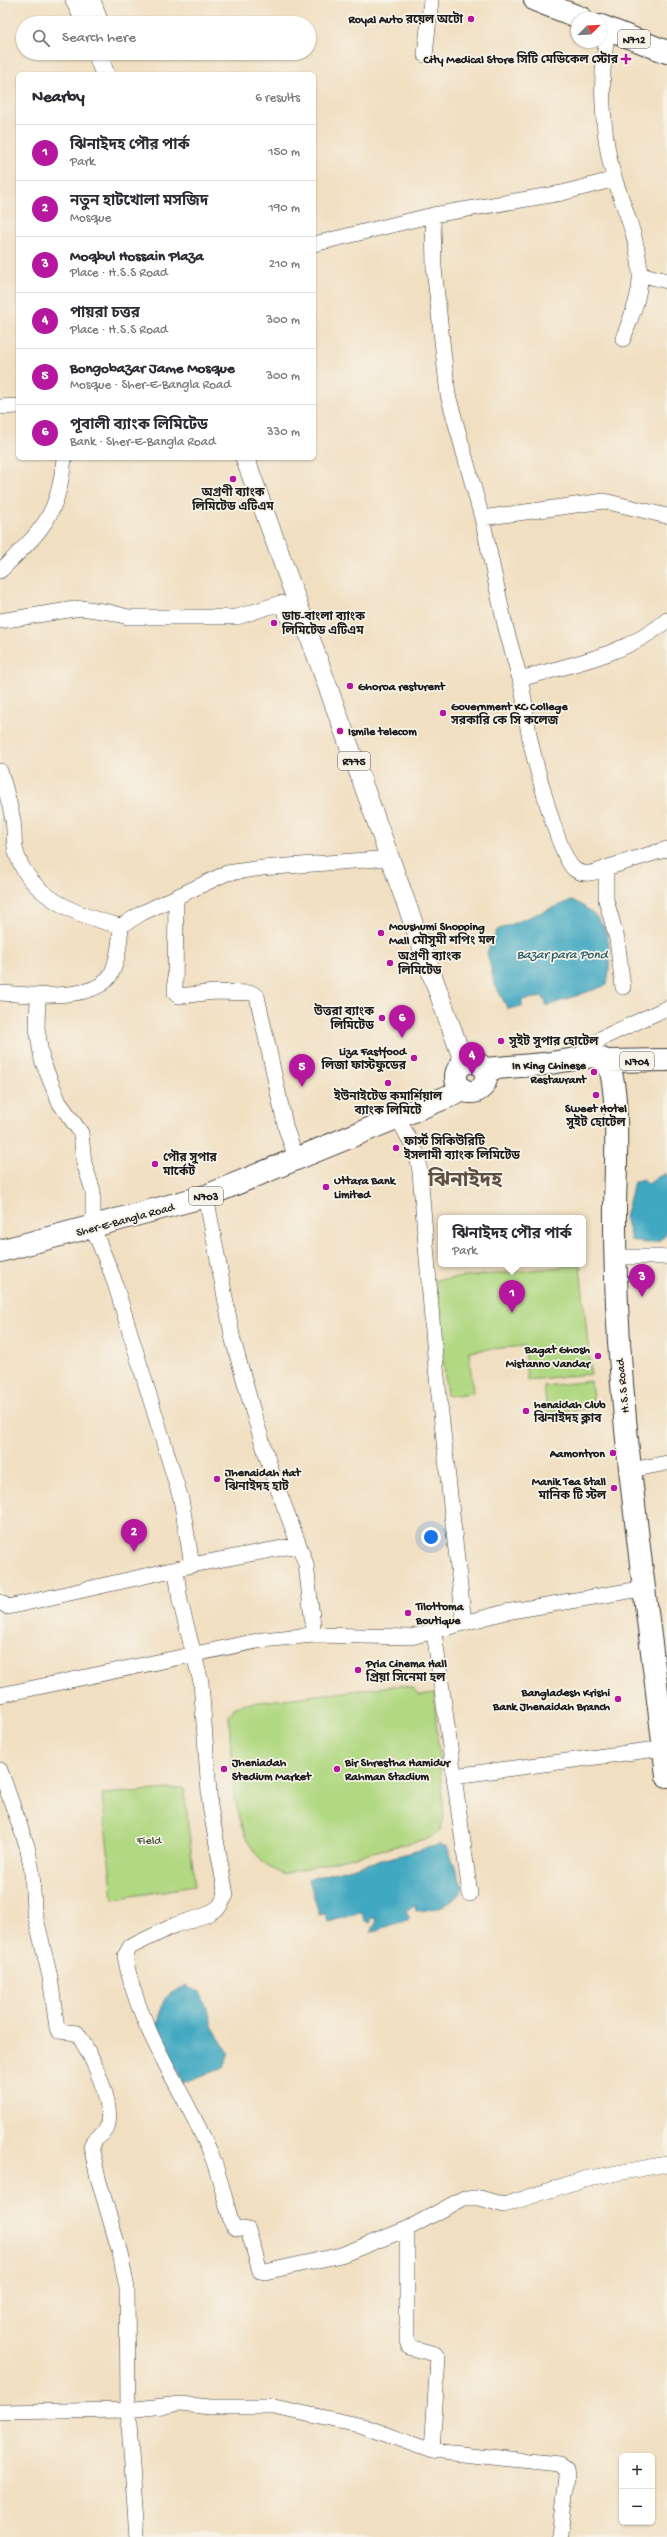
<!DOCTYPE html>
<meta charset="utf-8">
<style>
body{margin:0;font-family:"Gochi Hand","Noto Sans Bengali",sans-serif;background:#f7f7f7;color:#2b2b33}
.controls{position:absolute;right:12px;bottom:12px;display:grid;overflow:hidden;border-radius:6px;box-shadow:0 1px 3px #0004}
.controls button{width:36px;height:36px;display:grid;place-items:center;padding:0;border:0;border-bottom:1px solid #e1e1e2;background:#fff;color:#2b2b33;font:20px sans-serif}
.compass{position:absolute;left:571px;top:12px;width:36px;height:36px;border-radius:50%;background:#fff;box-shadow:0 1px 3px #0004;rotate:66deg}
.you{position:absolute;left:431px;top:1537px;width:14px;height:14px;margin:-10px;border:3px solid #fff;border-radius:50%;background:#1a73e8;box-shadow:0 0 0 6px #1a73e833}
.badge{display:grid;place-items:center;width:26px;height:26px;border-radius:50%;background:#b5179e;color:#fff;font-size:13px;font-weight:700}
.pin{position:absolute;translate:-50% -33px;filter:drop-shadow(0 1px 2px #0008)}
.pin::after{content:'';position:absolute;top:21px;width:14px;height:12px;background:inherit;clip-path:polygon(0 0,100% 0,50% 100%)}
.popup{position:absolute;left:438px;top:1215px;width:148px;height:52px;box-sizing:border-box;display:grid;place-content:center;border-radius:6px;background:#fff;filter:drop-shadow(0 1px 3px #0005);font-size:13px;white-space:nowrap;color:#7c7c81}
.popup b{font-size:15px;color:#2b2b33}
.popup::after{content:'';position:absolute;left:50%;top:100%;margin-left:-8px;border:8px solid transparent;border-top-color:#fff}
.list{margin:0;padding:0;list-style:none}
h2{display:flex;justify-content:space-between;align-items:center;height:52px;margin:0;padding:0 16px;font-size:17px}
h2 small{font-size:13px;font-weight:400;color:#7c7c81}
.list li{display:grid;grid-template-columns:26px 1fr auto;gap:12px;align-items:center;box-sizing:border-box;height:56px;padding:0 16px;border-top:1px solid #e1e1e2}
.list b{display:block;font-size:15px;white-space:nowrap}
.list p{margin:0;font-size:13px;white-space:nowrap;color:#7c7c81}
.list em{font-size:13px;font-style:normal;color:#7c7c81}
.icon{flex:none;width:22px;height:22px;fill:none;stroke:currentColor;stroke-width:2;stroke-linecap:round;stroke-linejoin:round}
.map{position:relative;flex:none;width:667px;height:2537px;overflow:hidden}
.search{position:absolute;background:#fff;box-shadow:0 1px 3px #0004;left:16px;top:16px;width:300px;height:44px;display:flex;align-items:center;gap:10px;box-sizing:border-box;padding:0 14px;border-radius:22px;color:#7c7c81;font-size:15px}
.panel{position:absolute;background:#fff;box-shadow:0 1px 3px #0004;left:16px;top:72px;width:300px;height:388px;border-radius:6px}
.map>svg:first-child{display:block}
.green{fill:#b1d882;stroke:#667a4f}
.water{fill:#41a8c1;stroke:#2e626e}
.lines{fill:none;stroke-linecap:round;stroke-linejoin:round}
.minor-casing{stroke:#3c3935;stroke-width:16}
.major-casing{stroke:#3c3935;stroke-width:20}
.highway-casing{stroke:#3c3935;stroke-width:24}
.minor{stroke:#fff;stroke-width:15}
.major{stroke:#fff;stroke-width:19}
.highway{stroke:#fff;stroke-width:22}
.poi-dot{fill:#b5179e;stroke:#f7f3e8;stroke-width:1.5}
.labels{text-anchor:middle;stroke-width:3.5;stroke-linejoin:round;paint-order:stroke}
.shield{fill:#f7f3e8;stroke:#5e5c59;stroke-width:1}
.shield-label{font-size:11px;font-weight:bold;fill:#1c1c1c}
.poi-label{font-size:12px;font-weight:bold;fill:#1c1c1c;stroke:#f7f3e8;text-anchor:start}
.street-label{font-size:12px;fill:#1c1c1c;stroke:#f7f3e8}
.park-label{font-size:12px;fill:#49543b;stroke:#f7f3e8}
.water-label{font-size:13px;font-style:italic;fill:#2d5b66;stroke:#f7f3e8}
.town-label{font-size:20px;font-weight:bold;fill:#5e4f42;stroke:#f7f3e8}
</style>
<div class="map">
<svg width="667" height="2537" viewBox="0 0 667 2537">
<rect width="100%" height="100%" fill="#f7f3e8"/>
<filter id="ink" filterUnits="userSpaceOnUse"><feTurbulence type="fractalNoise" baseFrequency=".025" numOctaves="2"/><feDisplacementMap in="SourceGraphic" scale="8" xChannelSelector="R" yChannelSelector="G"/><feConvolveMatrix kernelMatrix="1 2 1 2 8 2 1 2 1" color-interpolation-filters="sRGB"/></filter>
<filter id="wash" filterUnits="userSpaceOnUse"><feTurbulence type="fractalNoise" baseFrequency=".012" numOctaves="4" result="noise"/><feDisplacementMap in="SourceGraphic" scale="16" xChannelSelector="R" yChannelSelector="G"/><feGaussianBlur stdDeviation="0.9" result="paint"/><feColorMatrix in="noise" values="0 0 0 0 0 0 0 0 0 0 0 0 0 0 0 0 0 1.4 0 .05"/><feComposite in="paint" operator="in"/></filter>
<g filter="url(#wash)">
<rect width="100%" height="100%" fill="#f1dfc1"/>
<!-- green -->
<path class="green" d="M580,1265L591,1374L527,1380L524,1346L469,1351L473,1393L447,1396L435,1280Z
M591,1381L594,1408L547,1413L544,1386Z
M401,1685L413,1688L419,1695L434,1693L444,1817L441,1829L430,1838L283,1874C227,1852 233,1767 229,1717L234,1708L243,1704Z
M184,1788L195,1886L113,1899L102,1794Z"/>
<!-- water -->
<path class="water" d="M572,900C612,919 613,945 607,985L547,1006L543,997L522,1000V1006L508,1009L495,985L487,953L497,930Z
M667,1173V1233C660,1246 643,1244 631,1240L625,1217L634,1182L642,1179L648,1184L658,1177Z
M439,1845L447,1846L463,1888C454,1905 434,1910 416,1911L415,1906L406,1910L410,1919L371,1932L377,1920L370,1917V1923L364,1921L362,1912L329,1922L325,1914L319,1915L309,1879Z
M185,1986L200,1992L209,2012L212,2026L229,2053L224,2067L183,2083L156,2027C167,2001 155,2000 185,1986Z"/>
</g>
<g filter="url(#ink)">
<g class="lines">
<defs>
<path id="minor" d="M609,29C598,71 602,139 615,180C625,211 639,241 640,274C641,296 630,319 623,339
M425,55L431,0
M433,215L434,268L448,395L482,518L505,625L520,679
M314,244L433,215L562,193L615,179
M640,274L667,281
M0,407L18,406
M482,518L604,501L667,516
M0,571C40,532 59,517 64,458
M0,621L81,608L109,612L128,617H237L281,603L290,623L292,624L304,621
M0,771C5,787 10,804 13,821C15,831 13,842 16,852C29,897 80,917 121,926
M606,868C596,872 584,877 574,869C558,855 530,746 527,721C525,707 524,694 520,679C569,665 627,655 667,620
M176,898L175,993L179,996L215,992L252,993L257,996L286,1129L297,1160
M623,987L617,939L606,900V868L667,849
M0,993C26,995 97,1002 111,974C118,961 120,941 121,926L142,913L227,873L262,868L391,858
M38,996L37,1028L42,1060L59,1102L81,1133L84,1163L93,1191V1228L113,1277L181,1499L192,1565L176,1569L180,1601L201,1682L210,1806L226,1895L219,1907L206,1915L175,1925L130,1947L125,1956C137,2028 183,2088 211,2154C220,2176 225,2201 232,2224L236,2228L248,2230L260,2271L265,2272L341,2255L407,2229L464,2198H480L504,2205L584,2179L667,2164
M577,1057L602,1038L667,1008
M398,1118L417,1154L420,1172L436,1368L464,1623
M206,1196L233,1340L254,1415L272,1473L306,1564L314,1635
M615,1257H667
M631,1470L667,1463
M192,1565L298,1545
M0,1602L8,1607L176,1569
M434,1632L454,1776L664,1748
M0,1695L262,1640L313,1635L411,1637L506,1612L646,1588
M0,1770L27,1846L32,1871L34,1910L50,1977L57,2028L59,2031L77,2033C91,2054 115,2103 107,2128C104,2136 94,2137 91,2146L98,2178L120,2253L127,2288L128,2410L0,2412
M454,1776L470,1894
M407,2229V2341L409,2347L435,2354L438,2358L432,2451
M137,2537L128,2410L180,2404L210,2407H274L363,2426L432,2451L559,2464L566,2469L567,2476L560,2537"/>
<path id="major" d="M75,0L86,23
M91,0L99,23
M97,53L105,74
M245,458L464,1063"/>
<path id="highway" d="M535,0L581,18
M601,26L667,52
M607,1061L667,1060
M456 1077a15 15 0 1 1 30 0a15 15 0 1 1-30 0Z
M484,1069L544,1064L594,1056L607,1061C621,1088 615,1177 615,1212C614,1401 646,1588 667,1776
M0,1251L206,1196L464,1090"/>
</defs>
<!-- minor casing -->
<use href="#minor" class="minor-casing"/>
<!-- major casing -->
<use href="#major" class="major-casing"/>
<!-- highway casing -->
<use href="#highway" class="highway-casing"/>
<!-- minor -->
<use href="#minor" class="minor"/>
<!-- major -->
<use href="#major" class="major"/>
<!-- highway -->
<use href="#highway" class="highway"/>
</g>
</g>
<!-- markers -->
<g class="poi-dot">
<circle cx="471" cy="19" r="4"/>
<path d="M624 53h4v4h4v4h-4v4h-4v-4h-4v-4h4z"/>
<circle cx="233" cy="479" r="4"/>
<circle cx="274" cy="623" r="4"/>
<circle cx="350" cy="686" r="4"/>
<circle cx="443" cy="713" r="4"/>
<circle cx="340" cy="731" r="4"/>
<circle cx="381" cy="933" r="4"/>
<circle cx="390" cy="963" r="4"/>
<circle cx="382" cy="1018" r="4"/>
<circle cx="501" cy="1041" r="4"/>
<circle cx="414" cy="1058" r="4"/>
<circle cx="594" cy="1072" r="4"/>
<circle cx="388" cy="1083" r="4"/>
<circle cx="596" cy="1095" r="4"/>
<circle cx="396" cy="1148" r="4"/>
<circle cx="155" cy="1164" r="4"/>
<circle cx="326" cy="1187" r="4"/>
<circle cx="598" cy="1356" r="4"/>
<circle cx="526" cy="1411" r="4"/>
<circle cx="613" cy="1453" r="4"/>
<circle cx="217" cy="1479" r="4"/>
<circle cx="614" cy="1488" r="4"/>
<circle cx="408" cy="1613" r="4"/>
<circle cx="358" cy="1670" r="4"/>
<circle cx="618" cy="1699" r="4"/>
<circle cx="224" cy="1769" r="4"/>
<circle cx="337" cy="1769" r="4"/>
</g>
<g class="labels">
<!-- shield labels -->
<g class="shield">
<rect x="618" y="30" width="32" height="18" rx="3"/>
<rect x="338" y="752" width="32" height="18" rx="3"/>
<rect x="620" y="1052" width="34" height="18" rx="3"/>
<rect x="189" y="1187" width="34" height="18" rx="3"/>
</g>
<g class="shield-label">
<text x="634" y="43">N712</text>
<text x="354" y="765">R775</text>
<text x="637" y="1065">N704</text>
<text x="206" y="1200">N703</text>
</g>
<!-- poi labels -->
<g class="poi-label">
<text x="463" y="23" text-anchor="end">Royal Auto রয়েল অটো</text>
<text x="618" y="63" text-anchor="end">City Medical Store সিটি মেডিকেল স্টোর</text>
<text x="233" y="496" text-anchor="middle">অগ্রণী ব্যাংক<tspan x="233" dy="14">লিমিটেড এটিএম</tspan></text>
<text x="282" y="620">ডাচ-বাংলা ব্যাংক<tspan x="282" dy="14">লিমিটেড এটিএম</tspan></text>
<text x="358" y="690">Ghoroa resturent</text>
<text x="451" y="710">Government KC College<tspan x="451" dy="14">সরকারি কে সি কলেজ</tspan></text>
<text x="348" y="735">Ismile telecom</text>
<text x="389" y="930">Moushumi Shopping<tspan x="389" dy="14">Mall মৌসুমী শপিং মল</tspan></text>
<text x="398" y="960">অগ্রণী ব্যাংক<tspan x="398" dy="14">লিমিটেড</tspan></text>
<text x="374" y="1015" text-anchor="end">উত্তরা ব্যাংক<tspan x="374" dy="14">লিমিটেড</tspan></text>
<text x="509" y="1045">সুইট সুপার হোটেল</text>
<text x="406" y="1055" text-anchor="end">Liza Fastfood<tspan x="406" dy="14">লিজা ফাস্টফুডের</tspan></text>
<text x="586" y="1069" text-anchor="end">In King Chinese<tspan x="586" dy="14">Restaurant</tspan></text>
<text x="388" y="1100" text-anchor="middle">ইউনাইটেড কমার্শিয়াল<tspan x="388" dy="14">ব্যাংক লিমিটে</tspan></text>
<text x="596" y="1112" text-anchor="middle">Sweet Hotel<tspan x="596" dy="14">সুইট হোটেল</tspan></text>
<text x="404" y="1145">ফার্স্ট সিকিউরিটি<tspan x="404" dy="14">ইসলামী ব্যাংক লিমিটেড</tspan></text>
<text x="163" y="1161">পৌর সুপার<tspan x="163" dy="14">মার্কেট</tspan></text>
<text x="334" y="1184">Uttara Bank<tspan x="334" dy="14">Limited</tspan></text>
<text x="590" y="1353" text-anchor="end">Bagat Ghosh<tspan x="590" dy="14">Mistanno Vandar</tspan></text>
<text x="534" y="1408">henaidah Club<tspan x="534" dy="14">ঝিনাইদহ ক্লাব</tspan></text>
<text x="605" y="1457" text-anchor="end">Aamontron</text>
<text x="225" y="1476">Jhenaidah Hat<tspan x="225" dy="14">ঝিনাইদহ হাট</tspan></text>
<text x="606" y="1485" text-anchor="end">Manik Tea Stall<tspan x="606" dy="14">মানিক টি স্টল</tspan></text>
<text x="416" y="1610">Tilottoma<tspan x="416" dy="14">Boutique</tspan></text>
<text x="366" y="1667">Pria Cinema Hall<tspan x="366" dy="14">প্রিয়া সিনেমা হল</tspan></text>
<text x="610" y="1696" text-anchor="end">Bangladesh Krishi<tspan x="610" dy="14">Bank Jhenaidah Branch</tspan></text>
<text x="232" y="1766">Jheniadah<tspan x="232" dy="14">Stedium Market</tspan></text>
<text x="345" y="1766">Bir Shrestha Hamidur<tspan x="345" dy="14">Rahman Stadium</tspan></text>
</g>
<!-- street labels -->
<g class="street-label">
<text transform="translate(125 1219) rotate(-15)" y="4">Sher-E-Bangla Road</text>
<text transform="translate(622 1386) rotate(-96)" y="4">H.S.S Road</text>
</g>
<!-- park labels -->
<g class="park-label">
<text x="149" y="1844">Field</text>
</g>
<!-- water labels -->
<g class="water-label">
<text x="562" y="958">Bazar para Pond</text>
</g>
<!-- town labels -->
<g class="town-label">
<text x="465" y="1186">ঝিনাইদহ</text>
</g>
</g>
</svg>
<div class="controls">
<button>+</button>
<button>−</button>
</div>
<svg class="compass" viewBox="-18 -18 36 36"><path d="M0-13l5 13h-10z" fill="#e53935"/><path d="M0 13l5-13h-10z" fill="#7c7c81"/></svg>
<div class="you"></div>
<div class="pin badge" style="left:512px;top:1313px">1</div>
<div class="popup"><b>ঝিনাইদহ পৌর পার্ক</b>Park</div>
<div class="pin badge" style="left:134px;top:1552px">2</div>
<div class="pin badge" style="left:642px;top:1297px">3</div>
<div class="pin badge" style="left:472px;top:1075px">4</div>
<div class="pin badge" style="left:302px;top:1087px">5</div>
<div class="pin badge" style="left:402px;top:1038px">6</div>
<div class="search"><svg class="icon" aria-label="search" viewBox="0 0 24 24"><circle cx="10" cy="10" r="6"/><path d="M15 15l6 6"/></svg>Search here</div>
<section class="panel">
<h2>Nearby<small>6 results</small></h2>
<ul class="list">
<li><span class="badge">1</span><div><b>ঝিনাইদহ পৌর পার্ক</b><p>Park</p></div><em>150 m</em></li>
<li><span class="badge">2</span><div><b>নতুন হাটখোলা মসজিদ</b><p>Mosque</p></div><em>190 m</em></li>
<li><span class="badge">3</span><div><b>Moqbul Hossain Plaza</b><p>Place · H.S.S Road</p></div><em>210 m</em></li>
<li><span class="badge">4</span><div><b>পায়রা চত্তর</b><p>Place · H.S.S Road</p></div><em>300 m</em></li>
<li><span class="badge">5</span><div><b>Bongobazar Jame Mosque</b><p>Mosque · Sher-E-Bangla Road</p></div><em>300 m</em></li>
<li><span class="badge">6</span><div><b>পূবালী ব্যাংক লিমিটেড</b><p>Bank · Sher-E-Bangla Road</p></div><em>330 m</em></li>
</ul>
</section>
</div>
